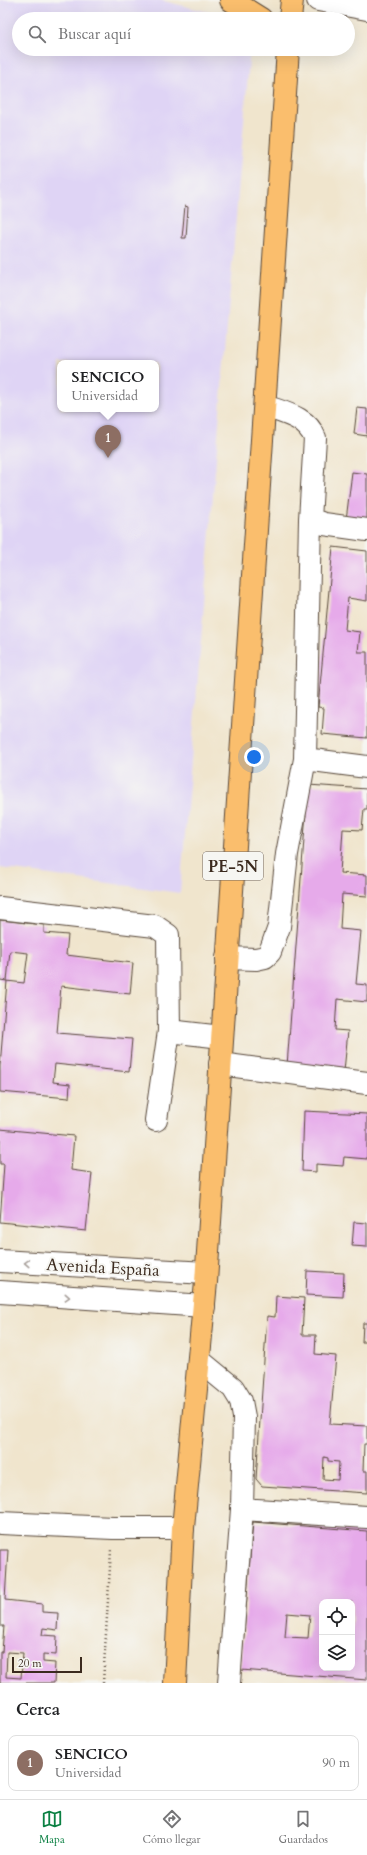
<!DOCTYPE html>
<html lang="es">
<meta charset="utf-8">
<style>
body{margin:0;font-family:Cardo,serif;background:#f2f2f2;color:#202124}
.controls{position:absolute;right:12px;bottom:12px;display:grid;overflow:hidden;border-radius:8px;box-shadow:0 4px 16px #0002}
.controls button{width:36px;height:36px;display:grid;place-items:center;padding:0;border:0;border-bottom:1px solid #e0e0e0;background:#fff;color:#202124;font:20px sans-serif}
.scale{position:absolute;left:12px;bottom:10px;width:70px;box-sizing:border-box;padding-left:4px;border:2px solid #3b2a1e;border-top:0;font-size:11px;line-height:14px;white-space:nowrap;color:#3b2a1e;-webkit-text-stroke:3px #f6f6f2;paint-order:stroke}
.you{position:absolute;left:254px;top:757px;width:14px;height:14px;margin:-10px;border:3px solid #fff;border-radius:50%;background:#1a73e8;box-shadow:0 0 0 6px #1a73e833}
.badge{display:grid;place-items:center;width:26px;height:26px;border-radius:50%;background:#0b8043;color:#fff;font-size:13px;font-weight:700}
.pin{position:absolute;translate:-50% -33px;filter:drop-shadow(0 1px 2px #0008)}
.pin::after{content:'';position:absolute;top:21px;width:14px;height:12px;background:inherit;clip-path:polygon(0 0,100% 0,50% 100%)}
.popup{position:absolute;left:57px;top:360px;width:102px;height:52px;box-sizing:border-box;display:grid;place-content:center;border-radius:8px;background:#fff;filter:drop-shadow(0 1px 3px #0005);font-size:13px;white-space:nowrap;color:#757577}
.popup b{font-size:15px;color:#202124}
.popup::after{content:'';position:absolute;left:50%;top:100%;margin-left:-8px;border:8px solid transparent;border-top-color:#fff}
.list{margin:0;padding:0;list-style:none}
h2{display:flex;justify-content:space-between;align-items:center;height:52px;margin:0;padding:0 16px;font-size:17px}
h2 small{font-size:13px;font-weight:400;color:#757577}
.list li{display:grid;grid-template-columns:26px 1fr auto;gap:12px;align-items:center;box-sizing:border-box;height:56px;margin:0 8px 8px;padding:0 8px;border:1px solid #e0e0e0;border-radius:8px}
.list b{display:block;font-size:15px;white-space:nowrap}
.list p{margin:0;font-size:13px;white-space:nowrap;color:#757577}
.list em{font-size:13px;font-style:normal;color:#757577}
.icon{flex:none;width:22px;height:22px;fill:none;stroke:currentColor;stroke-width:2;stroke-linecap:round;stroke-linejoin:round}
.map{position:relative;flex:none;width:367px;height:1683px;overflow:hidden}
.search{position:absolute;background:#fff;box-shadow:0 4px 16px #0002;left:12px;right:12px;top:12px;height:44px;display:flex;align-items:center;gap:10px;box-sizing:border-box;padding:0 14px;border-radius:22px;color:#757577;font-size:15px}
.sheet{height:116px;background:#fff}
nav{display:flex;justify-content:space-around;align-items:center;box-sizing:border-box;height:56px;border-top:1px solid #e0e0e0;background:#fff;font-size:11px;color:#757577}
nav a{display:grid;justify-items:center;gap:2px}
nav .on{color:#0b8043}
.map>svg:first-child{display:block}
.built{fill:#dfd4f5;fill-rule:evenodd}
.building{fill:#e6aaea;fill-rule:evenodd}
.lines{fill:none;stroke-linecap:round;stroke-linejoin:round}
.minor-casing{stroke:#564638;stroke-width:24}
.major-casing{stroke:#564638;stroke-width:24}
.highway-casing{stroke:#564638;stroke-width:24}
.path{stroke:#564638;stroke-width:2.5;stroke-dasharray:1 3;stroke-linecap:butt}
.minor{stroke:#fff;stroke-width:22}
.major{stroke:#fabe6d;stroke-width:22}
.highway{stroke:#fabe6d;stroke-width:22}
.oneway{stroke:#a79f9a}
.labels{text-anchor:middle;stroke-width:4;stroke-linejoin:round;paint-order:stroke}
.shield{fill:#f6f6f2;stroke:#73675e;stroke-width:1}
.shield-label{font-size:16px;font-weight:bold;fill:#3b2a1e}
.street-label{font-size:17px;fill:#3b2a1e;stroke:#f6f6f2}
</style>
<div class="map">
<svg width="367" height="1683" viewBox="0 0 367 1683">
<rect width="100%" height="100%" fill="#f6f6f2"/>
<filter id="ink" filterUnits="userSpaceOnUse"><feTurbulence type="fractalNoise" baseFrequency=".025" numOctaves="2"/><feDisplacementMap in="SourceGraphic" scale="8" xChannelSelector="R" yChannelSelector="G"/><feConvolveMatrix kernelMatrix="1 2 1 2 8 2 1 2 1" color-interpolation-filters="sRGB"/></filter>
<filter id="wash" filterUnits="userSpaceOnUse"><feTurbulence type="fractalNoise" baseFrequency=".012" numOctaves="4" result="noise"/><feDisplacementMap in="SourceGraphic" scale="16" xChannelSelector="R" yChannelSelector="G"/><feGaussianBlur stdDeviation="0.9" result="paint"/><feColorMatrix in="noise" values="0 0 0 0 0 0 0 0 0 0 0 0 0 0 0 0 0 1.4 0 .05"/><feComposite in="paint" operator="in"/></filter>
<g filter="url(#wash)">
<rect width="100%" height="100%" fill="#f0e5cd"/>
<!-- built -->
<path class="built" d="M0,0H160L236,19H19V49H250L180,893L0,868ZM60,363H156V409H60Z"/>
<g id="blocks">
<!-- building -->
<path class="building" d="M185,206L188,207L186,238H182Z
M357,408L367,409V436L354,434Z
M352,472L367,474V523L346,520Z
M333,547L367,551V601L348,598L345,630L360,632L358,652H367V738L322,734L324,708L318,707Z
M308,785L367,789V809H364L362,830L343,829L340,873L367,875V896L342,894L340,929L361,931L356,984L367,985V1002L337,999L335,1030L348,1031L344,1071L287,1066Z
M0,920L44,925V933L68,935L66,955L133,963L130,994L61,986L57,1033L132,1039L129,1072L55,1064L53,1082L70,1084L69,1098L0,1092V1066L7,981L24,983L28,953L10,951L7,981L0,980Z
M304,1111L367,1114V1159L344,1157L343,1166L316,1164V1172L302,1171Z
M0,1129L74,1136L71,1170L92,1173L86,1231L0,1222L4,1164H0Z
M354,1222L367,1223V1247L352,1246Z
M307,1271L344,1273L343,1297L306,1295Z
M276,1296L304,1298L302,1335H316L315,1354L336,1356L330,1424L367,1426V1444H364L363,1471H367V1493L262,1486L256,1479L267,1316L275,1317ZM324,1457L328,1458V1461L339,1462L338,1480L323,1479Z
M363,1323H367V1342H362Z
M253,1522L367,1531V1680L241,1670ZM322,1602H352V1668H322ZM287,1613L310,1615L308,1638L285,1637Z
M0,1550H8L5,1600L42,1604V1612L58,1613L57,1630L43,1628L42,1635L57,1636L56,1655L43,1654V1662L55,1663L54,1683H0V1652H2L4,1626H0ZM7,1652L23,1653L21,1678L6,1677Z"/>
</g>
</g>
<g filter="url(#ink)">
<use href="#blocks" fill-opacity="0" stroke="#564638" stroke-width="1"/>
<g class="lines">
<defs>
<path id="minor" d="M318,0L367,9
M310,519L324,524L367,530
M305,759L367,767
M0,908L155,926L168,935L169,1031L156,1120
M227,958L256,959L265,957L270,952L279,927L287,854L305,759L310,519L315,438C307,417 284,413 265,406
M169,1031L222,1037
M220,1064L367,1083
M0,1261L206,1273
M0,1292L204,1306
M199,1360L233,1388L241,1401L244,1417L242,1509L229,1683
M242,1509L367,1517
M0,1523L113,1528H183"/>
<path id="major" d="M231,0L261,19"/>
<path id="highway" d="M290,19L292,0
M175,1683L183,1528L206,1282L288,49"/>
</defs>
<!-- minor casing -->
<use href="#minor" class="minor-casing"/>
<!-- major casing -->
<use href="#major" class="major-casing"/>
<!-- highway casing -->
<use href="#highway" class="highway-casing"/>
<!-- path -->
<path class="path" d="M103,1683L111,1550"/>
<!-- minor -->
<use href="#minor" class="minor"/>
<!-- major -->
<use href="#major" class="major"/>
<!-- highway -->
<use href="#highway" class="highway"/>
</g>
<!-- one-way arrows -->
<defs><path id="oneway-chevron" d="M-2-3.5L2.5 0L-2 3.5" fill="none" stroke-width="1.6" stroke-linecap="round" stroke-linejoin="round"/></defs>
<g class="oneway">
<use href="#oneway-chevron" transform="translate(27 1263) rotate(-177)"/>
<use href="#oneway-chevron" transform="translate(67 1297) rotate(4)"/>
</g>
</g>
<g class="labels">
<!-- shield labels -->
<rect class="shield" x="203" y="852" width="60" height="28" rx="3"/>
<g class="shield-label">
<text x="233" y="872">PE-5N</text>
</g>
<!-- street labels -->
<g class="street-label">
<text transform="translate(103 1267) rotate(3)" y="6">Avenida España</text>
</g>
</g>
</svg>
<div class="controls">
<button><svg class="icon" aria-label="locate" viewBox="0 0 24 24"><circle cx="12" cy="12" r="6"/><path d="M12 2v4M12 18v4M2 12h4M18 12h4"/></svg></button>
<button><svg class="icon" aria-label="layers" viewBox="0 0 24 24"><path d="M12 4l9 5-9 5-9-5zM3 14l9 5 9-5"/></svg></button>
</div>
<div class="scale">20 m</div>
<div class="you"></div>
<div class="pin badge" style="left:108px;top:458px;background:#8d6e63">1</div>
<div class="popup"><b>SENCICO</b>Universidad</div>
<div class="search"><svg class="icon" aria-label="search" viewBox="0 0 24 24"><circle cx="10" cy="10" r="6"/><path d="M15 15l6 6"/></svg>Buscar aquí</div>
</div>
<section class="sheet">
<h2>Cerca<small></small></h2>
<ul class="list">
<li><span class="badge" style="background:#8d6e63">1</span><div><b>SENCICO</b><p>Universidad</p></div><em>90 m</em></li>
</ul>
</section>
<nav>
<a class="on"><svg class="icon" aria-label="map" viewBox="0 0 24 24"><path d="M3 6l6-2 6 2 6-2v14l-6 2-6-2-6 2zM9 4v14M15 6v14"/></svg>Mapa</a>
<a><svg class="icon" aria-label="directions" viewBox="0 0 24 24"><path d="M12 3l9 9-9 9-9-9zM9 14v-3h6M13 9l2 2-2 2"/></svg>Cómo llegar</a>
<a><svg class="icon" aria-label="saved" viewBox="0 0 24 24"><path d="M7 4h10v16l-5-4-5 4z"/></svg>Guardados</a>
</nav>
